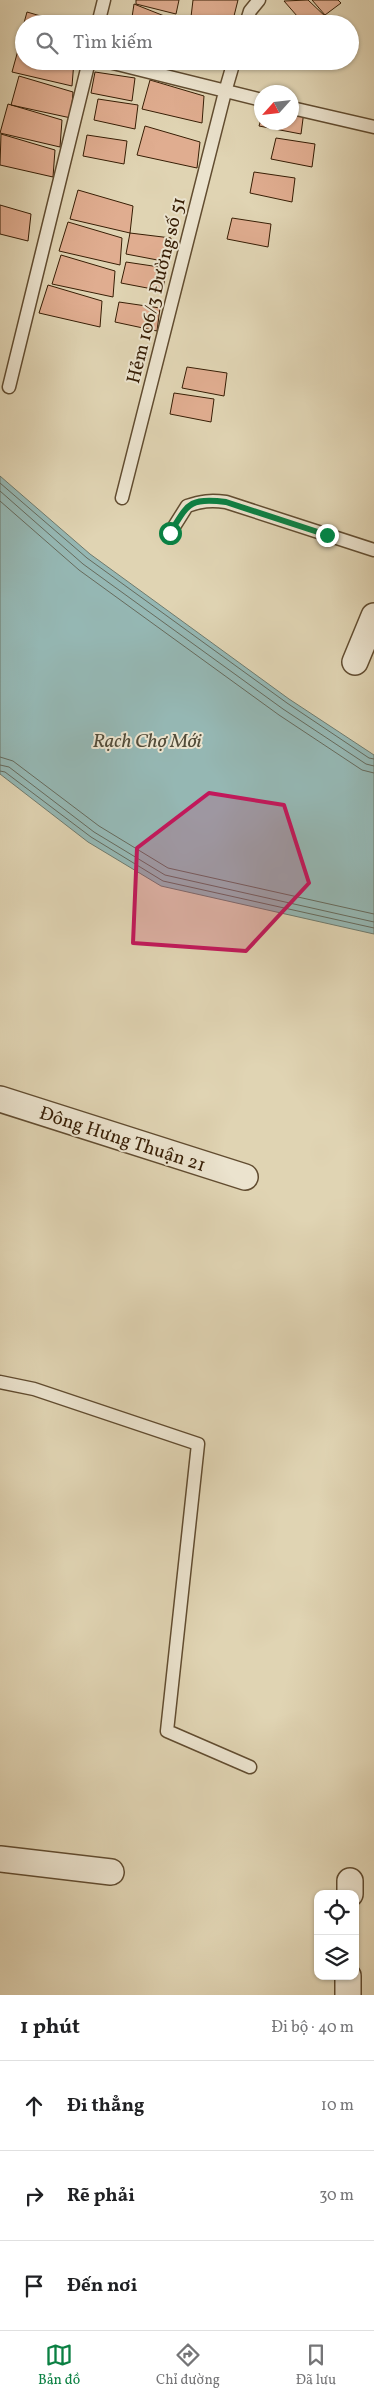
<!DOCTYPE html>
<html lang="vi">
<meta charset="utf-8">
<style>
body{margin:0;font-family:Vollkorn,serif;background:#f2f2f2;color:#202124}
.controls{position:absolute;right:15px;bottom:15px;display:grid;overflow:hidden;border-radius:10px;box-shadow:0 1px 4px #0004}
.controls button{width:45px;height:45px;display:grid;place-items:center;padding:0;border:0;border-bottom:1px solid #e0e0e0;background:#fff;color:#202124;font:25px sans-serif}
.compass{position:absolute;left:254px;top:85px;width:45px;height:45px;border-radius:50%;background:#fff;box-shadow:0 1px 4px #0004;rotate:243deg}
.stop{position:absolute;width:15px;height:15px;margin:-11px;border:4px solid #0b8043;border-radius:50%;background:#fff}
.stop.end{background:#0b8043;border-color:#fff;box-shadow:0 1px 5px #0008}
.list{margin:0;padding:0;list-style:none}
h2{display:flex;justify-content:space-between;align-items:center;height:65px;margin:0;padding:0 20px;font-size:21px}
h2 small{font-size:16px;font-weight:400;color:#757577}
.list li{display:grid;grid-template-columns:32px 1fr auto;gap:15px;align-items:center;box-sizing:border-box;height:90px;padding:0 20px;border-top:1px solid #e0e0e0}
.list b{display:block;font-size:19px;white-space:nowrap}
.list em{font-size:16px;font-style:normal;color:#757577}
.icon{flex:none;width:28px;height:28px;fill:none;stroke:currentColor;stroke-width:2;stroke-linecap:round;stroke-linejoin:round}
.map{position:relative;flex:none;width:374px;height:1995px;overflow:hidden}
.search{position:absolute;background:#fff;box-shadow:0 1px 4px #0004;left:15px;right:15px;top:15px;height:55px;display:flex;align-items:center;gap:12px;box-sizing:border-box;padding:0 18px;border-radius:28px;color:#757577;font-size:19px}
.sheet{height:335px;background:#fff}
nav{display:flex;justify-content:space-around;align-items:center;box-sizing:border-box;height:70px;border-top:1px solid #e0e0e0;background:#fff;font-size:14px;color:#757577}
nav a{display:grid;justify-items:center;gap:2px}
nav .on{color:#0b8043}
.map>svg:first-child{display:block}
.water{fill:#95b7b3;stroke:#6f7a6d}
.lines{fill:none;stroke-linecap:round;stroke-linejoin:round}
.shore{stroke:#666a5c;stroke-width:1}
.building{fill:#e0ad90;stroke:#371e05}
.lane-casing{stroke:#614c30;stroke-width:15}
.street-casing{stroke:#614c30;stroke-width:28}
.lane{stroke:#ebe3ce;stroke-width:12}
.street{stroke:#ebe3ce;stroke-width:25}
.route{stroke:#0b8043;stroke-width:6}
.marked{fill:#c2185b;fill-opacity:0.2;stroke:#c2185b;stroke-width:4;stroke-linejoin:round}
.labels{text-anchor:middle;stroke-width:4;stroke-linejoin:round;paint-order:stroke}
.street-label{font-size:19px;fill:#371e05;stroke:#ebe3ce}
.water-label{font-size:20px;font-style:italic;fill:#534c39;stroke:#ebe3ce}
</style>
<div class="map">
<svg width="374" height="1995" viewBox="0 0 374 1995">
<rect width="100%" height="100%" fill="#e0d4b3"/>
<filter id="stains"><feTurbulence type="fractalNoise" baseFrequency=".004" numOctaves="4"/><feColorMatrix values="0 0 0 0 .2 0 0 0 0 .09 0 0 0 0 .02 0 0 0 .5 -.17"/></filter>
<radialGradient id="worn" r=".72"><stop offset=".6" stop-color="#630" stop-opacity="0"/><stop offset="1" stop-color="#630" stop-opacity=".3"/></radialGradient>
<!-- water -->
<path class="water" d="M0,476L90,554L289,699L374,755V934L161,886L88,842L0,774Z"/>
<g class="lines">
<!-- shore -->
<path class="shore" d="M0,483L87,558L287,703L369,758L374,759
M0,491L83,564L283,709L366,764L374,766
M0,501L79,570L279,715L362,770L374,773
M0,757L13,761L99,826L168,868L374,914
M0,765L9,767L94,832L165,875L374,922
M0,771L5,772L91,837L163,881L374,928"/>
</g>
<!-- building -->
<path class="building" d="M136,0H179L176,14L136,4Z
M193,0H238L232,24H219L191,17Z
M308,0L327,18L319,24H304L284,1Z
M312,0H338L341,3L325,15Z
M134,4L177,21L176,24H131Z
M27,12L68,24H24V42L19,41Z
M20,43L24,44V61H74L72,86L12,72Z
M95,72L135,78L132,101L91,93Z
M19,76L73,92L71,118L11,105Z
M150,80L204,96L202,123L142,109Z
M98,99L138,105L135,129L94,120Z
M8,104L62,120L60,147L0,133Z
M292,109L304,111L301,134L259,126L262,116V122H292Z
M145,126L200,142L197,168L137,155Z
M1,134L55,150L53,177L0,165Z
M87,135L127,141L124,164L83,156Z
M276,138L315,144L312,167L271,159Z
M254,172L295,178L292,202L250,193Z
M78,190L133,206L130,233L70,219Z
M0,205L31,214L28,241L0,234Z
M232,218L271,224L268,247L227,239Z
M68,222L122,238L120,265L59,251Z
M130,233L171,238L168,262L126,254Z
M61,255L115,271L113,297L52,284Z
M126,262L166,268L163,291L121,283Z
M48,285L102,301L100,327L39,313Z
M119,302L160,308L157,331L115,322Z
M187,367L227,373L224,396L182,388Z
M174,393L214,399L211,422L170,414Z"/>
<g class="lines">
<defs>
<path id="lane" d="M98,24L104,0
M246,24L250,11L259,0
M105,61L262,100
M292,108L374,127
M9,387L89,61
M122,498L225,92L234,61
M170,533L187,506C201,501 211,500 226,502L374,550
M0,1382L34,1389L198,1444L167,1731L250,1767"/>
<path id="street" d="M355,662L374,616
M0,1099L245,1177
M0,1859L111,1872
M350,1894V1881
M348,1995V1976"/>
</defs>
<!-- lane casing -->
<use href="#lane" class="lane-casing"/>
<!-- street casing -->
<use href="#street" class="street-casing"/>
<!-- lane -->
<use href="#lane" class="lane"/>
<!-- street -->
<use href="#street" class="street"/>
</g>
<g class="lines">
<!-- route -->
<path class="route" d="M170,533C188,504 189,497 226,502L327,535"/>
</g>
<!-- marked area -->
<path class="marked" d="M209,793L284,805L309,883L246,951L133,943L137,848Z"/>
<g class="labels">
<!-- street labels -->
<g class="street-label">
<text transform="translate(155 290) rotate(-76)" y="7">Hẻm 106/3 Đường số 51</text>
<text transform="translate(123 1138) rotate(18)" y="7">Đông Hưng Thuận 21</text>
</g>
<!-- water labels -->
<g class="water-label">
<text x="147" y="747">Rạch Chợ Mới</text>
</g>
</g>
<rect width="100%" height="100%" filter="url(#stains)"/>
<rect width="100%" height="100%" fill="url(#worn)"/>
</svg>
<div class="controls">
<button><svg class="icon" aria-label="locate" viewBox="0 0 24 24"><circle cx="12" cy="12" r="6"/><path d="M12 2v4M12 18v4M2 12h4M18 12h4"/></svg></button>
<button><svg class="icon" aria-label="layers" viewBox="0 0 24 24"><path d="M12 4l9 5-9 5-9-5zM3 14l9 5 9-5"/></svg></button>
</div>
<svg class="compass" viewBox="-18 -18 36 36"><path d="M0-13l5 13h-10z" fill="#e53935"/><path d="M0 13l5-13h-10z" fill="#757577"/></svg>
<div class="stop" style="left:170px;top:533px"></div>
<div class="stop end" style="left:327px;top:535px"></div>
<div class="search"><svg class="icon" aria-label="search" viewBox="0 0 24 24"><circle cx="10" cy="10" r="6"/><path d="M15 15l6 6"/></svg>Tìm kiếm</div>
</div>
<section class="sheet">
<h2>1 phút<small>Đi bộ · 40 m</small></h2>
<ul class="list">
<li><svg class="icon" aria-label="ahead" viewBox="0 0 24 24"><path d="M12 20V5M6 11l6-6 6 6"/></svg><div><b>Đi thẳng</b></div><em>10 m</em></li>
<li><svg class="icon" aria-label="right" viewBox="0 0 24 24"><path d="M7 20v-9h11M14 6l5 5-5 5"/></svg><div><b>Rẽ phải</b></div><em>30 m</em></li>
<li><svg class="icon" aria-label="arrive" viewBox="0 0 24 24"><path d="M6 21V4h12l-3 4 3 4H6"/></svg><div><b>Đến nơi</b></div></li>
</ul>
</section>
<nav>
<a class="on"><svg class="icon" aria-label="map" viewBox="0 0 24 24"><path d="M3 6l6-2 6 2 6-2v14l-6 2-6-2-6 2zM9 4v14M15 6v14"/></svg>Bản đồ</a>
<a><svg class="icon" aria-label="directions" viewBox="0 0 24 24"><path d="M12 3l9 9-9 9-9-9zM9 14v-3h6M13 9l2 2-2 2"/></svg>Chỉ đường</a>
<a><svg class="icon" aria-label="saved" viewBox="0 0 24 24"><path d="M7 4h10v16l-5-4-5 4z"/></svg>Đã lưu</a>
</nav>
